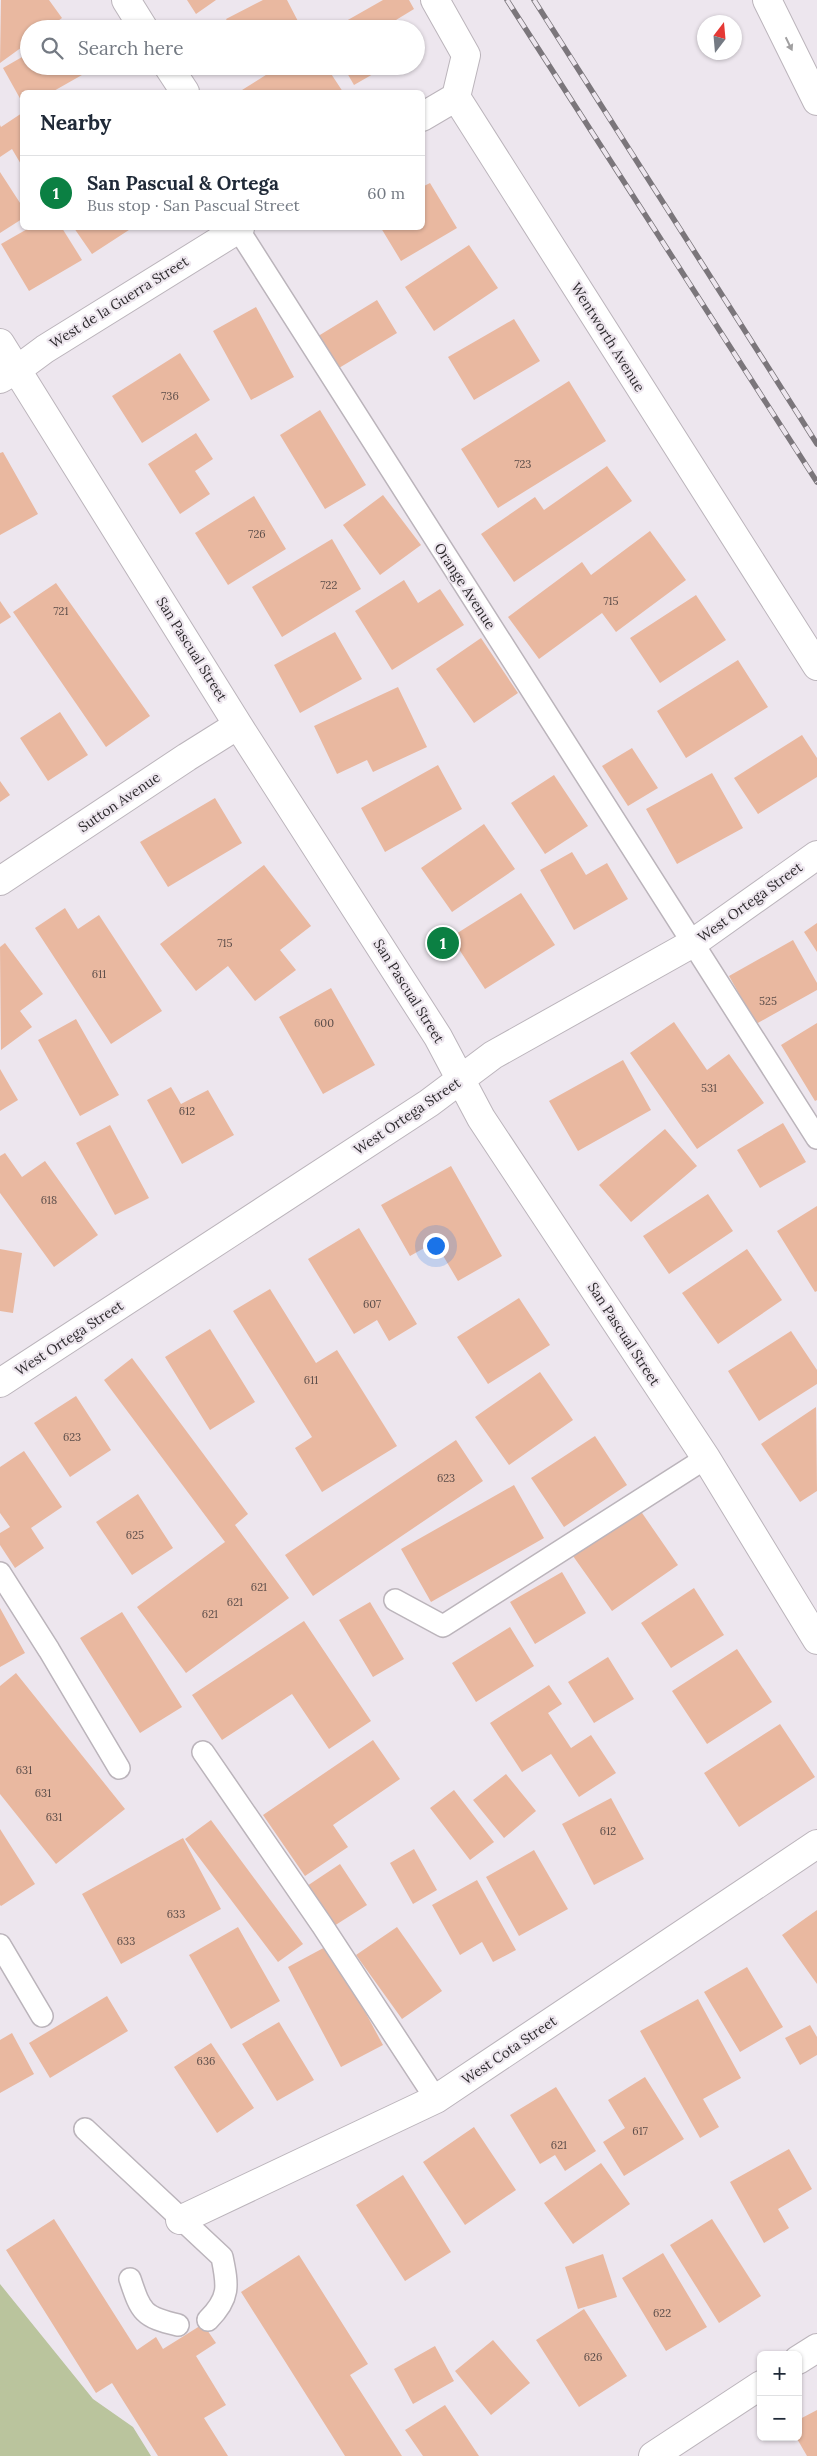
<!DOCTYPE html>
<meta charset="utf-8">
<style>
body{margin:0;font-family:Lora,serif;background:#f6f6f7;color:#1f2937}
.controls{position:absolute;right:15px;bottom:15px;display:grid;overflow:hidden;border-radius:8px;box-shadow:0 1px 4px #0004}
.controls button{width:45px;height:45px;display:grid;place-items:center;padding:0;border:0;border-bottom:1px solid #e0e1e3;background:#fff;color:#1f2937;font:25px sans-serif}
.compass{position:absolute;left:697px;top:15px;width:45px;height:45px;border-radius:50%;background:#fff;box-shadow:0 1px 4px #0004;rotate:16deg}
.you{position:absolute;left:435px;top:1245px;width:18px;height:18px;margin:-12px;border:4px solid #fff;border-radius:50%;background:#1a73e8;box-shadow:0 0 0 8px #1a73e833}
.badge{display:grid;place-items:center;width:32px;height:32px;border-radius:50%;background:#0b8043;color:#fff;font-size:16px;font-weight:700}
.pin{position:absolute;translate:-50% -50%;border:2px solid #fff;box-shadow:0 1px 5px #0006}
.list{margin:0;padding:0;list-style:none}
h2{display:flex;justify-content:space-between;align-items:center;height:65px;margin:0;padding:0 20px;font-size:21px}
h2 small{font-size:16px;font-weight:400;color:#747a83}
.list li{display:grid;grid-template-columns:32px 1fr auto;gap:15px;align-items:center;box-sizing:border-box;height:75px;padding:0 20px;border-top:1px solid #e0e1e3}
.list b{display:block;font-size:19px;white-space:nowrap}
.list p{margin:0;font-size:16px;white-space:nowrap;color:#747a83}
.list em{font-size:16px;font-style:normal;color:#747a83}
.icon{flex:none;width:28px;height:28px;fill:none;stroke:currentColor;stroke-width:2;stroke-linecap:round;stroke-linejoin:round}
.map{position:relative;flex:none;width:817px;height:2456px;overflow:hidden}
.search{position:absolute;background:#fff;box-shadow:0 1px 4px #0004;left:20px;top:20px;width:405px;height:55px;display:flex;align-items:center;gap:12px;box-sizing:border-box;padding:0 18px;border-radius:28px;color:#747a83;font-size:19px}
.panel{position:absolute;background:#fff;box-shadow:0 1px 4px #0004;left:20px;top:90px;width:405px;height:140px;border-radius:8px}
.map>svg:first-child{display:block}
.green{fill:#bac49d}
.building{fill:#e9b8a0}
.lines{fill:none;stroke-linecap:round;stroke-linejoin:round}
.lane-casing{stroke:#bbb4bb;stroke-width:24}
.street-casing{stroke:#bbb4bb;stroke-width:30}
.highway-casing{stroke:#bbb4bb;stroke-width:30}
.lane{stroke:#fff;stroke-width:21}
.street{stroke:#fff;stroke-width:28}
.highway{stroke:#fff;stroke-width:28}
.rail-casing{stroke:#7b767b;stroke-width:5.5}
.rail{stroke:#ede6ee;stroke-width:4;stroke-dasharray:11;stroke-linecap:butt}
.oneway{fill:#a1a0a1}
.labels{text-anchor:middle;stroke-width:4.5;stroke-linejoin:round;paint-order:stroke}
.number-label{font-size:11px;fill:#5d4e4a}
.street-label{font-size:14px;fill:#2e2b2e;stroke:#ede6ee}
</style>
<div class="map">
<svg width="817" height="2456" viewBox="0 0 817 2456">
<rect width="100%" height="100%" fill="#ede6ee"/>
<!-- green -->
<path class="green" d="M0,2284L93,2399L133,2427L151,2456H0Z"/>
<!-- building -->
<path class="building" d="M1,0H49L62,18L47,29H29V42L0,63Z
M187,0H216L196,14Z
M263,0H287L302,29H232L226,19Z
M383,0H409L414,9L396,20L401,29H332Z
M29,53V66H86L89,71L52,92H22V102L3,68Z
M280,66H326L343,92H243L242,90Z
M343,66H387L354,85Z
M22,113V166L12,149L0,157V125L1,127Z
M0,172L22,206V219L0,233Z
M430,183L457,228L401,261L381,228H422V187Z
M29,228H62L82,260L29,291L1,244Z
M74,228H132L92,254Z
M469,245L498,288L434,331L405,287Z
M377,300L397,333L334,371L315,338Z
M256,307L294,377L251,400L213,331Z
M514,319L540,361L474,400L448,357Z
M180,353L210,400L142,443L112,396Z
M569,381L606,441L498,508L461,449Z
M320,410L366,485L325,509L280,435Z
M196,433L213,459L195,471L210,494L180,514L148,464Z
M3,452L38,514L0,535V453Z
M607,466L632,501L514,582L481,534L535,497L544,510Z
M383,495L421,545L380,575L343,525Z
M254,496L286,549L228,585L195,533Z
M650,531L686,580L616,632L602,613L539,659L508,617L582,562L591,575Z
M332,539L361,589L282,637L252,587Z
M404,580L418,603L440,589L464,625L392,670L355,611Z
M56,583L150,716L106,747L13,612Z
M696,595L726,640L660,683L630,638Z
M0,601L11,617L0,624Z
M335,632L362,679L300,713L274,665Z
M481,638L518,693L474,723L436,669Z
M738,660L768,707L686,758L657,711Z
M398,687L427,747L373,772L367,760L337,774L314,726Z
M60,712L88,755L48,781L20,738Z
M802,735L817,758V777L758,814L734,778Z
M632,748L658,788L628,806L602,766Z
M438,765L462,809L385,852L361,808Z
M712,773L743,828L677,864L646,809Z
M554,775L588,826L545,854L511,803Z
M0,781L10,795L0,802Z
M215,798L242,843L168,887L140,842Z
M484,824L515,869L452,912L421,868Z
M572,852L586,875L607,863L628,899L574,930L540,870Z
M264,865L311,926L280,950L296,970L255,1001L228,966L196,991L160,944Z
M521,893L555,945L485,989L451,937Z
M65,908L78,929L99,915L162,1011L111,1044L35,928Z
M817,923V952L804,932Z
M793,940L817,983V990L756,1024L729,976Z
M5,943L43,994L20,1011L32,1027L1,1050L0,947Z
M331,988L375,1065L323,1094L279,1017Z
M76,1019L119,1095L80,1116L38,1040Z
M674,1022L707,1070L729,1054L764,1103L697,1149L630,1053Z
M817,1023V1100L815,1101L781,1045Z
M623,1060L651,1110L578,1151L549,1101Z
M0,1069L18,1100L0,1111Z
M171,1087L181,1104L208,1090L234,1135L182,1164L147,1100Z
M783,1123L806,1162L760,1188L737,1150Z
M110,1125L149,1198L115,1215L76,1143Z
M665,1129L697,1166L631,1222L599,1185Z
M5,1153L22,1177L45,1161L98,1235L54,1267L0,1193V1156Z
M451,1166L502,1256L458,1281L435,1242L410,1256L381,1205Z
M708,1194L733,1231L669,1274L643,1236Z
M817,1206V1291L815,1292L777,1231Z
M359,1228L417,1324L389,1341L377,1320L354,1334L308,1259Z
M0,1249L22,1253L13,1313L0,1311Z
M747,1249L782,1300L718,1344L682,1293Z
M270,1289L316,1363L337,1350L397,1446L322,1492L295,1448L312,1437L233,1311Z
M519,1298L550,1345L488,1384L457,1337Z
M210,1329L255,1402L210,1430L165,1357Z
M791,1331L817,1370V1384L759,1421L728,1371Z
M132,1358L248,1514L235,1525L289,1598L186,1673L137,1607L225,1542L104,1380Z
M540,1372L573,1420L509,1465L475,1417Z
M76,1396L111,1450L70,1477L34,1423Z
M816,1407L817,1491L800,1502L761,1444Z
M595,1436L627,1485L564,1527L531,1478Z
M456,1440L483,1481L313,1596L285,1555Z
M24,1451L62,1507L31,1528L44,1548L15,1568L0,1545V1533L10,1527L0,1513V1467Z
M514,1485L544,1538L431,1602L401,1549Z
M138,1494L173,1548L132,1575L96,1522Z
M640,1510L678,1565L612,1611L573,1556Z
M562,1572L586,1613L535,1644L510,1602Z
M694,1588L724,1635L671,1668L641,1623Z
M370,1602L404,1659L373,1677L339,1620Z
M0,1608L25,1653L0,1667Z
M122,1612L182,1707L140,1733L80,1638Z
M304,1621L371,1721L329,1749L292,1694L222,1740L192,1695Z
M510,1627L534,1666L476,1702L452,1663Z
M737,1649L772,1702L707,1744L672,1691Z
M608,1657L634,1699L594,1723L568,1682Z
M16,1673L125,1809L56,1864L0,1794V1686Z
M549,1685L562,1704L548,1713L571,1748L591,1735L616,1773L579,1797L551,1754L522,1772L490,1723Z
M780,1724L815,1777L739,1827L704,1773Z
M373,1740L400,1779L333,1825L348,1847L305,1876L263,1815Z
M506,1774L536,1811L504,1838L473,1800Z
M454,1790L494,1842L470,1860L430,1808Z
M611,1798L644,1859L594,1885L562,1824Z
M211,1820L303,1944L278,1962L185,1839Z
M0,1829L35,1884L1,1906L0,1905Z
M183,1838L221,1909L121,1964L82,1894Z
M414,1849L437,1890L413,1904L390,1863Z
M534,1850L568,1909L519,1936L486,1877Z
M340,1864L367,1905L334,1926L307,1886Z
M477,1880L516,1950L493,1962L482,1942L460,1955L432,1905Z
M817,1910V1984L782,1935Z
M238,1927L280,2001L231,2029L189,1955Z
M397,1927L442,1991L402,2019L356,1955Z
M329,1945L383,2045L341,2067L288,1967Z
M747,1967L783,2027L740,2052L704,1992Z
M107,1996L128,2031L50,2078L29,2043Z
M698,1999L741,2078L703,2099L719,2127L700,2138L640,2031Z
M279,2022L314,2080L277,2101L242,2044Z
M810,2025L817,2037V2055L800,2065L785,2038Z
M12,2033L34,2074L0,2093V2040Z
M211,2043L254,2108L217,2133L174,2067Z
M645,2077L684,2139L624,2176L603,2142L625,2128L608,2100Z
M556,2087L596,2151L565,2171L555,2155L540,2164L510,2115Z
M474,2127L516,2190L465,2225L423,2162Z
M789,2149L812,2189L778,2209L789,2228L764,2243L730,2182Z
M601,2163L630,2204L573,2244L544,2203Z
M403,2175L451,2252L405,2281L356,2205Z
M54,2219L137,2350L156,2337L163,2349L203,2324L216,2343L196,2356L226,2405L204,2418L228,2456H158L112,2383L96,2393L6,2250Z
M712,2219L761,2296L719,2323L670,2245Z
M663,2253L707,2327L666,2351L622,2278Z
M603,2254L617,2297L578,2309L565,2267Z
M299,2255L368,2364L350,2375L402,2456H345L241,2292Z
M584,2309L627,2376L579,2407L536,2340Z
M493,2340L530,2383L491,2415L455,2371Z
M435,2346L454,2381L413,2404L394,2369Z
M445,2405L479,2456H423L405,2430Z
M817,2410V2456H807L796,2437H798V2420Z"/>
<g class="lines">
<defs>
<path id="lane" d="M238,229L817,1138
M0,1573L49,1650L119,1768
M395,1600L443,1626L706,1458
M203,1752L322,1925L436,2099
M0,1945L42,2016
M85,2129L222,2257C228,2286 230,2298 208,2320
M130,2279C141,2312 143,2317 178,2325"/>
<path id="street" d="M126,0L144,29
M435,0L466,55L456,97L817,666
M168,66L185,92
M422,117L456,97
M0,343L238,725L438,1037L481,1118L706,1458L817,1640
M0,379L18,369L45,349L240,228
M0,881L187,757L238,725
M0,1383L429,1103L493,1055L693,943L817,855
M180,2220L436,2099L817,1844
M798,2360L817,2348
M653,2456L761,2385"/>
<path id="highway" d="M767,0L817,101"/>
</defs>
<!-- lane casing -->
<use href="#lane" class="lane-casing"/>
<!-- street casing -->
<use href="#street" class="street-casing"/>
<!-- highway casing -->
<use href="#highway" class="highway-casing"/>
<!-- lane -->
<use href="#lane" class="lane"/>
<!-- street -->
<use href="#street" class="street"/>
<!-- highway -->
<use href="#highway" class="highway"/>
<defs>
<path id="rail" d="M507,0L817,482
M534,0L817,444"/>
</defs>
<!-- rail casing -->
<use href="#rail" class="rail-casing"/>
<!-- rail -->
<use href="#rail" class="rail"/>
</g>
<!-- one-way arrows -->
<defs><path id="oneway-solid" d="M-6-.8H1V-3.2L6.5 0L1 3.2V.8H-6Z" transform="scale(1.25)"/></defs>
<use class="oneway" href="#oneway-solid" transform="translate(789 44) rotate(64)"/>
<g class="labels">
<!-- number labels -->
<g class="number-label">
<text x="170" y="400">736</text>
<text x="523" y="468">723</text>
<text x="257" y="538">726</text>
<text x="329" y="589">722</text>
<text x="611" y="605">715</text>
<text x="61" y="615">721</text>
<text x="225" y="947">715</text>
<text x="99" y="978">611</text>
<text x="768" y="1005">525</text>
<text x="324" y="1027">600</text>
<text x="709" y="1092">531</text>
<text x="187" y="1115">612</text>
<text x="49" y="1204">618</text>
<text x="372" y="1308">607</text>
<text x="311" y="1384">611</text>
<text x="72" y="1441">623</text>
<text x="446" y="1482">623</text>
<text x="135" y="1539">625</text>
<text x="259" y="1591">621</text>
<text x="235" y="1606">621</text>
<text x="210" y="1618">621</text>
<text x="24" y="1774">631</text>
<text x="43" y="1797">631</text>
<text x="54" y="1821">631</text>
<text x="608" y="1835">612</text>
<text x="176" y="1918">633</text>
<text x="126" y="1945">633</text>
<text x="206" y="2065">636</text>
<text x="640" y="2135">617</text>
<text x="559" y="2149">621</text>
<text x="662" y="2317">622</text>
<text x="593" y="2361">626</text>
</g>
<!-- street labels -->
<g class="street-label">
<text transform="translate(119 302) rotate(-32)" y="5">West de la Guerra Street</text>
<text transform="translate(608 337) rotate(58)" y="5">Wentworth Avenue</text>
<text transform="translate(465 586) rotate(57)" y="5">Orange Avenue</text>
<text transform="translate(192 649) rotate(58)" y="5">San Pascual Street</text>
<text transform="translate(119 802) rotate(-34)" y="5">Sutton Avenue</text>
<text transform="translate(750 902) rotate(-36)" y="5">West Ortega Street</text>
<text transform="translate(409 991) rotate(58)" y="5">San Pascual Street</text>
<text transform="translate(407 1116) rotate(-34)" y="5">West Ortega Street</text>
<text transform="translate(624 1334) rotate(57)" y="5">San Pascual Street</text>
<text transform="translate(69 1338) rotate(-33)" y="5">West Ortega Street</text>
<text transform="translate(509 2050) rotate(-34)" y="5">West Cota Street</text>
</g>
</g>
</svg>
<div class="controls">
<button>+</button>
<button>−</button>
</div>
<svg class="compass" viewBox="-18 -18 36 36"><path d="M0-13l5 13h-10z" fill="#e53935"/><path d="M0 13l5-13h-10z" fill="#747a83"/></svg>
<div class="you"></div>
<div class="pin badge" style="left:443px;top:943px">1</div>
<div class="search"><svg class="icon" aria-label="search" viewBox="0 0 24 24"><circle cx="10" cy="10" r="6"/><path d="M15 15l6 6"/></svg>Search here</div>
<section class="panel">
<h2>Nearby<small></small></h2>
<ul class="list">
<li><span class="badge">1</span><div><b>San Pascual &amp; Ortega</b><p>Bus stop · San Pascual Street</p></div><em>60 m</em></li>
</ul>
</section>
</div>
